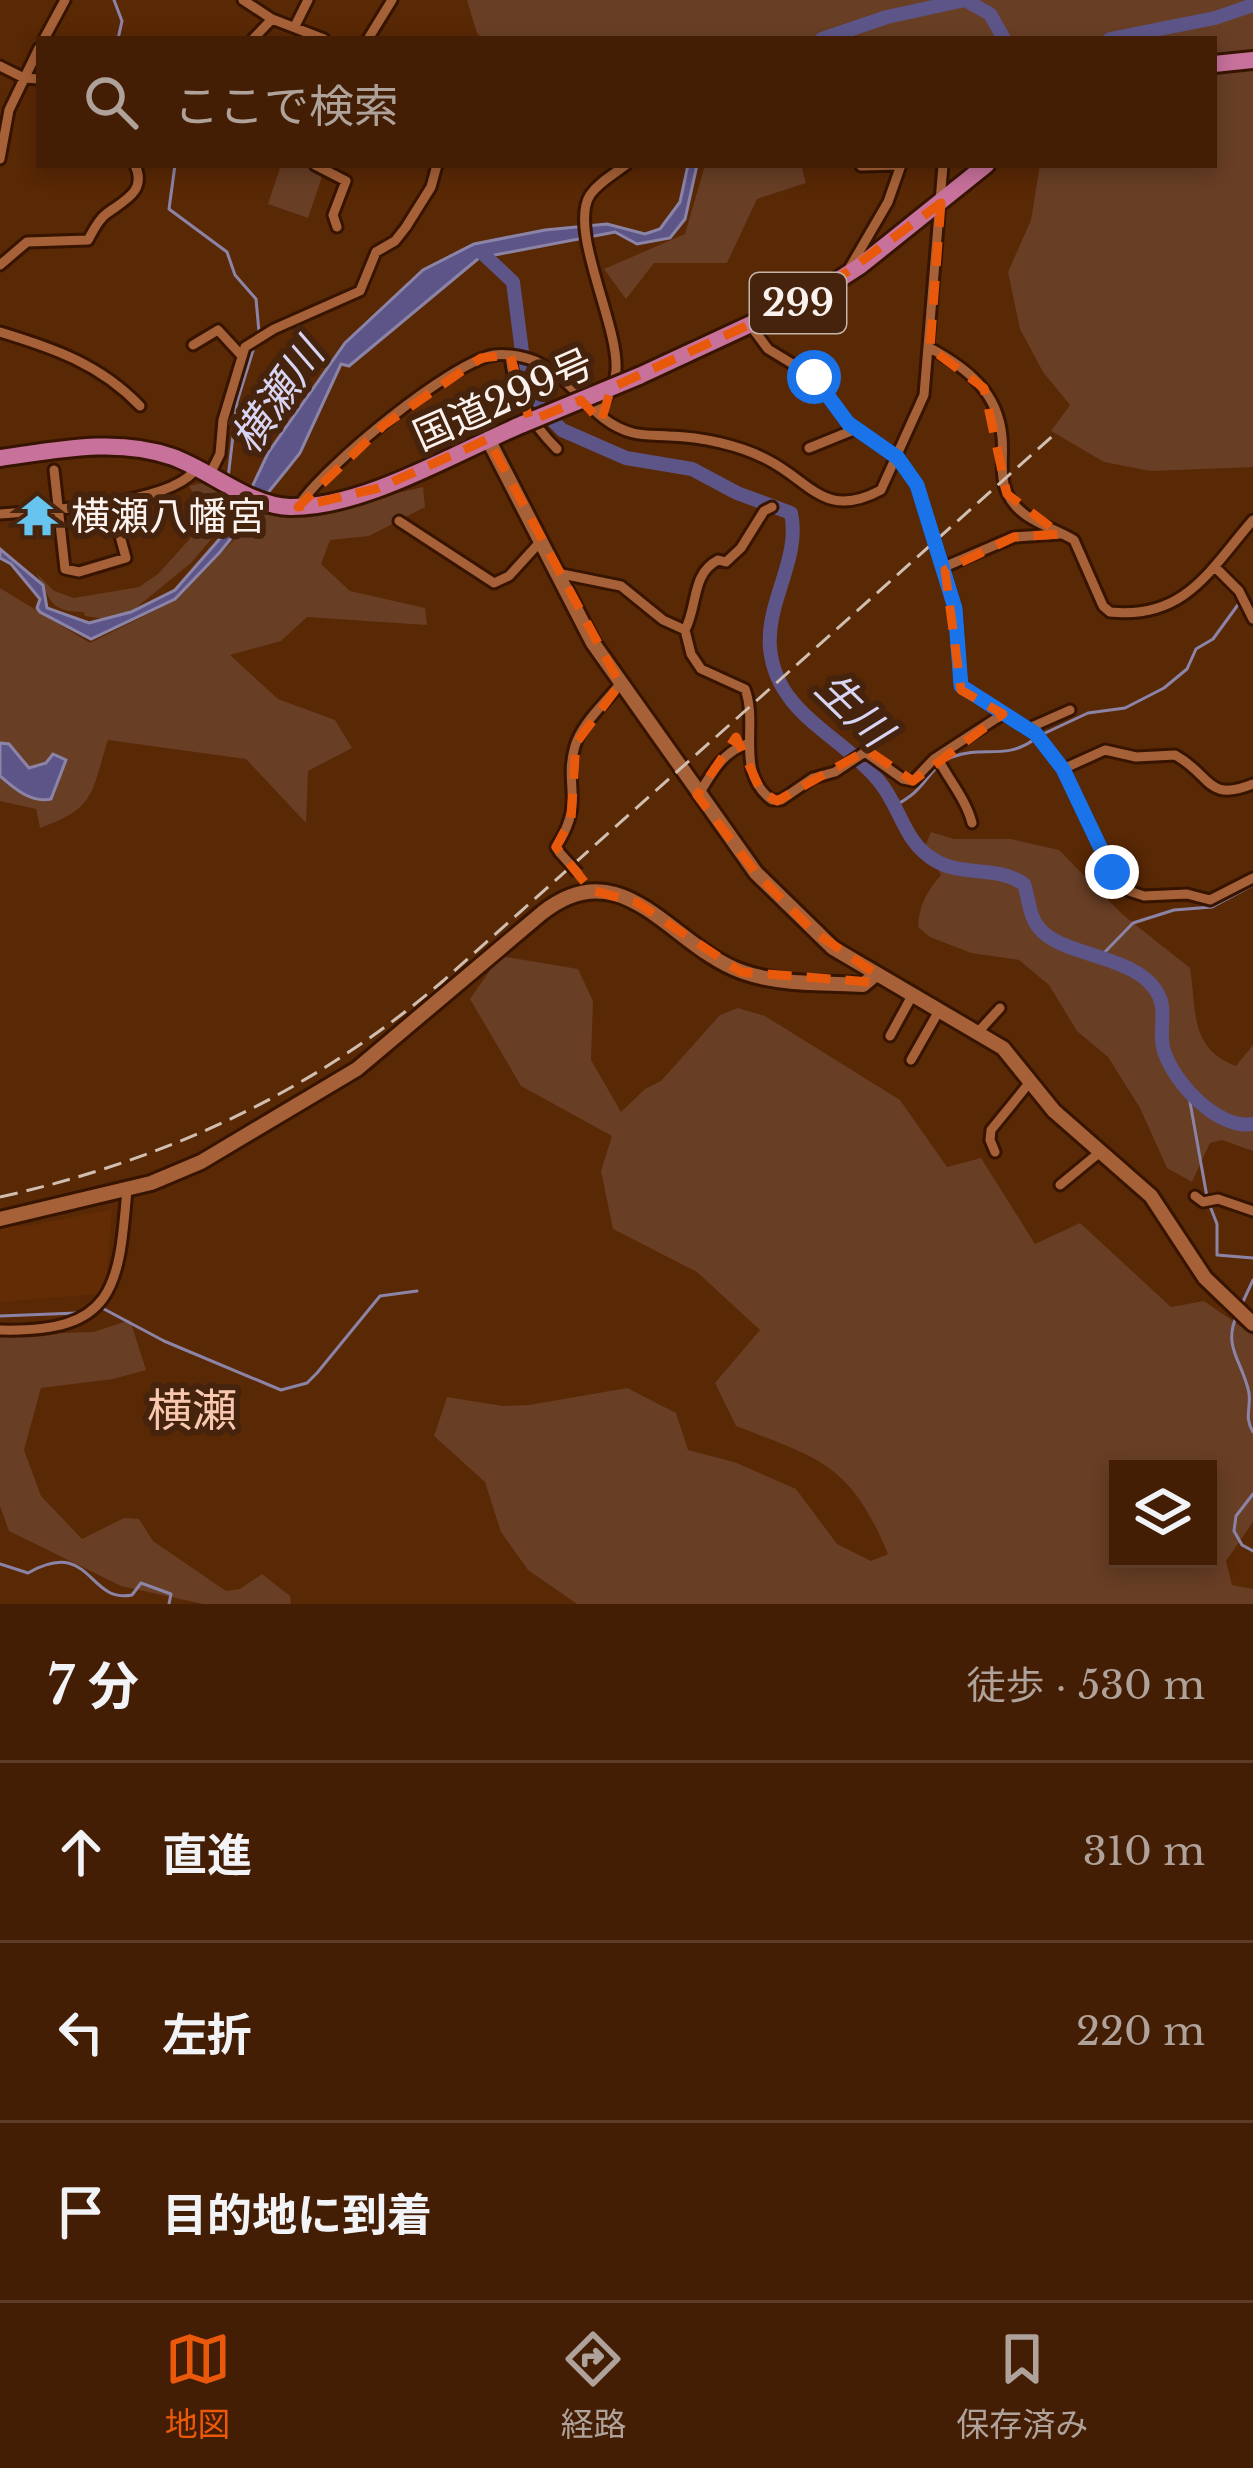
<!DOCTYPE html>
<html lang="ja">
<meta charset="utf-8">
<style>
body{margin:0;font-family:"Libre Baskerville","Noto Sans JP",serif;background:#4a270e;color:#f1f3f6}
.controls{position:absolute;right:36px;bottom:36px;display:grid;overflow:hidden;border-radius:0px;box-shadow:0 6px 18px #0003}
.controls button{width:108px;height:108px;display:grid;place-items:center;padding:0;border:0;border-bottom:3px solid #5b3c26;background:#431e04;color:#f1f3f6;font:60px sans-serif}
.stop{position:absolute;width:36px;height:36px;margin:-27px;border:9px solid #1a73e8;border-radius:50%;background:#fff}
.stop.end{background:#1a73e8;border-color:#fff;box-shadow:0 3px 12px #0008}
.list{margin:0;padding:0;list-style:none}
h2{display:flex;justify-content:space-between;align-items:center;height:156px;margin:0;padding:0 48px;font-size:51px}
h2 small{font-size:39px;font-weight:400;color:#afa29a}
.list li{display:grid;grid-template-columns:78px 1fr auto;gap:36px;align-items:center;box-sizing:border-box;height:180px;padding:0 48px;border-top:3px solid #5b3c26}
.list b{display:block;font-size:45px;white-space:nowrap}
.list em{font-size:39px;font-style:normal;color:#afa29a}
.icon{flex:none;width:66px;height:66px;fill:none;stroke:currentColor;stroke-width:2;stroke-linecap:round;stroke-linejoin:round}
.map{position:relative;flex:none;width:1253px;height:1604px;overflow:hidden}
.search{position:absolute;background:#431e04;box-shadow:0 6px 18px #0003;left:36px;right:36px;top:36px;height:132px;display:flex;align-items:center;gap:30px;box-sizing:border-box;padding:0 42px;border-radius:0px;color:#afa29a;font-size:45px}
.sheet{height:696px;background:#431e04}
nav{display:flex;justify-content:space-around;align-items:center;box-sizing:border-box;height:168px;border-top:3px solid #5b3c26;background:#431e04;font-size:33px;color:#afa29a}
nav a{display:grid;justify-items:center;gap:6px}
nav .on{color:#ea580c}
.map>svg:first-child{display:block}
.built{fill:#632c04}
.green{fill:#683e25;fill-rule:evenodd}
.water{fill:#5d5588;stroke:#8c84a7;stroke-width:3}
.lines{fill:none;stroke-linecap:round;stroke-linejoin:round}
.stream{stroke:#8c84a7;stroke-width:3}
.river{stroke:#5d5588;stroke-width:14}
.street-casing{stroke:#361400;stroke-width:15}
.secondary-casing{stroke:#361400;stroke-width:20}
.highway-casing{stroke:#361400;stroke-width:22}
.street{stroke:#a66138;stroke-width:9}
.secondary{stroke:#a66138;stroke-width:14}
.highway{stroke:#c7719b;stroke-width:16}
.rail{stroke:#d0beb1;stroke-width:3;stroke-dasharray:18 9;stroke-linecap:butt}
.street-bridge-casing{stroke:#361400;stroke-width:15;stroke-linecap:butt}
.highway-bridge-casing{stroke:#361400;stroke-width:22;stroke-linecap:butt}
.street-bridge{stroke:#a66138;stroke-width:9}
.highway-bridge{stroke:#c7719b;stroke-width:16}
.route{stroke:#1a73e8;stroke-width:15}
.marked{fill:none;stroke:#e8590c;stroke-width:9;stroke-dasharray:24 15;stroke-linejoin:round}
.labels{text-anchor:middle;stroke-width:12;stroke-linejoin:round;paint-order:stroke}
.shield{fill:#46230d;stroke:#c4b4aa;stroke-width:3}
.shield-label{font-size:36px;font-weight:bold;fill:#faf2ee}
.street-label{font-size:39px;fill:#faf2ee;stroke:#46230d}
.poi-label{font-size:39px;fill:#faf2ee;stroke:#46230d;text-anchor:start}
.water-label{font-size:42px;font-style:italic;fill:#d7d4f4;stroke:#46230d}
.quarter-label{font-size:45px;fill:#f7c8af;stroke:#46230d}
</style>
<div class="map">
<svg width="1253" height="1604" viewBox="0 0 1253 1604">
<rect width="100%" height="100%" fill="#592805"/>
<!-- built -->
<path class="built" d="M112,1209L107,1274L98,1294L0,1302V1226H28Z"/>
<!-- green -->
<path class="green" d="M467,0H1253V467L1151,471L1104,462L1051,431L1070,405L1043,372L1020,329L1008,272L1031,220L1040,165H1214V39H483L477,33Z
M281,165H307L323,174L308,218L268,204Z
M705,165H801L806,183L757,199L727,263H654L626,299L604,269L685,234Z
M202,483L240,504L234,512L221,515L212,538L192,562L131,612L104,619L85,616L84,612C49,612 52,601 36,573L54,591L74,598L139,587L158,574L196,532L183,523L182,516H189L201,507L189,486Z
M423,487L425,507L369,536L330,540L321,564L350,591L425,608L427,625L307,617L281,641L230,655L278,699L335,720L352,748L308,771L306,823L246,759L108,740C91,792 97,808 40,828L36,809L0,801V588L90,643L176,600L252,521L265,513L308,514Z
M931,832L954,839H1011L1059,850L1122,914L1190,968C1197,1012 1189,1048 1236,1066L1253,1045V1151L1222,1140L1210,1143L1192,1182L1167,1168L1140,1108L1108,1057L1077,1031L1049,985L1019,960L971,953L930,937L918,927C919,905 927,891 941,875L926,844Z
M500,956L578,969L593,1001L591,1060L621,1112L645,1089L661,1081L720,1015L738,1008L765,1016L900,1100L947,1167L981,1158L1035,1244L1080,1223L1171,1307L1204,1301L1253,1335V1522L1226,1561L1232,1585L1253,1589V1604H577L528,1570L501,1532L485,1482L434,1436L447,1397L503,1406L529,1405L627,1388L676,1413L688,1450L734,1462L796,1489L837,1544L871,1561L888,1554C851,1465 822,1459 736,1426L715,1383L760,1330L697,1272L613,1229L601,1171L612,1136L521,1086L470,999ZM1118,1469H1208V1559H1118Z
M130,1320L146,1370L113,1379L41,1388L24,1450L41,1496L82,1539L124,1518L139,1519L153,1541L226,1591L240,1589L262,1574L290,1596L291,1604H203L121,1586L9,1531L0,1506V1335L93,1332Z"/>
<!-- water -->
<path class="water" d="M688,165H697L685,219L670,238L637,244L615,232L479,258L349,366L341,364L300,453L288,468L220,552L175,599L91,639L40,612L37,608L40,599L11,564L0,558V549L43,585L47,608L89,623L131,612L175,590L223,535L245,502L268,453L345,343L423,270L474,244L545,230L607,224L645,234L660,229L680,202Z
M0,743L9,744L29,768L46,763L53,754L66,760L51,799C30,803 14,788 0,776Z"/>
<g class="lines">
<!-- stream -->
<path class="stream" d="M114,0L122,21L118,39
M175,165L169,209L227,252L235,275L256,299L259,332
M228,478L237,402L254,347
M1043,734L1088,713L1125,708L1164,688L1187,669L1196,649L1213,639L1240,602
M893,807C901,802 911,797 917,790C930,777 934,765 952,757C983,745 1005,761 1035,739
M1102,955L1133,923L1174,910L1212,907L1253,885
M1188,1091L1207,1197
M1210,1206L1217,1224V1255L1253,1258
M1241,1306L1253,1280
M104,1309L164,1341L281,1390L307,1383L317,1373L380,1296L417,1291
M1237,1315C1222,1347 1243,1362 1249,1393C1251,1409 1244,1417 1253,1432
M0,1316L77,1313
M1253,1494L1236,1516L1234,1531L1242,1545L1253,1551
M0,1564L28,1573C92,1537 87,1604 132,1595L141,1583L171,1594L169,1604"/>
<!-- river -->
<path class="river" d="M822,39L887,17L965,0L990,14L1004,39
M1110,39L1215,18L1253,5
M481,252L513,282L526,383L534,401L562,430L626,458L692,469L737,493L791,513C801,559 766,601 770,648C776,714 841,735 878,780C901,806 903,843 936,861C964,877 996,865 1024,884C1029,899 1029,916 1039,928C1063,958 1140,954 1159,996C1167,1013 1158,1033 1164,1051C1174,1083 1218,1130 1253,1124"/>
<defs>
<path id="street" d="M243,0L272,19L324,39
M295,26L308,0
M44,39L65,0
M253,39L272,19
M368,39L392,0
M0,66L24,78L39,79
M0,159L9,110L39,48
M315,165L346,181L333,215L337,227
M0,265L27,242L88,240C93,231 98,220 106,214C125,200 147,191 135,165
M849,269L888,202L901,165L861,166
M751,326L768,349L814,377L848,423L898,458L917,485L955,607L961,686L1036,734L1063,769L1112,872L1129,891L1144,896L1187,894L1210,900L1253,878
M0,332C53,348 100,364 140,406
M193,345L218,330L241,355
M930,348C967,368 998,392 1002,437C1004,456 999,475 1007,493C1020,521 1051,526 1074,540L1103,606L1110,612C1186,620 1211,568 1253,520
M510,355C514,394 530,422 557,449
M597,413C605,400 615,386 616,370C619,325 568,230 590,195C599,182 614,174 626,165
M809,448L856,429
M54,470L65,569L79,572L126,558L111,503
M210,474L220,454L223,420L245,347L274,329L360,291L376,252L395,241L406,227L431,187L437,165
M300,504C325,466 451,362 494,355C507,353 528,357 539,363C575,380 592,423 633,433C645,436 658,435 670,436C701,437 740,445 768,460C811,482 825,520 881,490L924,395L943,165
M0,514C43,510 176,505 197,467
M399,521L494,583L509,576L540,542
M944,567L1014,537L1060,534
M1217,569L1239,591L1253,619
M557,573L621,586L663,620L685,630L691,654L701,669L745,689C759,726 734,772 772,800H781L813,778L835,772L865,752L903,779L913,781L934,759L1003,714
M685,630C698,606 691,574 718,560L726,562L741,548L764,511L772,507
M1029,728L1070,710
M937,757C948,779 966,799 972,823
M1063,769L1105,750L1136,757L1175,755C1212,775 1206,803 1253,784
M699,794C712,772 723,752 747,744
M560,853L556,847C586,801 563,786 575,746C582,723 605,703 620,684
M979,1031L1000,1008
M890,1036L913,994
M911,1060L940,1009
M995,1152L990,1140L991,1130L1030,1082
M1060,1185L1100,1152
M1195,1196L1203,1202L1218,1199L1253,1211
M0,1330C114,1333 119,1289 127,1189"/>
<path id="secondary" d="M488,439L593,643L756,873L833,948L1003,1048L1054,1111L1151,1196L1205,1278L1253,1324
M0,1219L151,1183L201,1162L357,1069L542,913C624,848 671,947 743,972C780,985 824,983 863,985L876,974"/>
<path id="highway" d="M1214,64L1253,60
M639,376L818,293L860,266L986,165
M0,458C57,450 117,437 173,457C211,471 250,506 290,507C364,508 456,452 523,424"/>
</defs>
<!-- street casing -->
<use href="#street" class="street-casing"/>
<!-- secondary casing -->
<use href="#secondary" class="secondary-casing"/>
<!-- highway casing -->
<use href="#highway" class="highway-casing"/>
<!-- street -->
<use href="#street" class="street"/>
<!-- secondary -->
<use href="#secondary" class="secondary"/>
<!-- highway -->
<use href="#highway" class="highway"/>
<!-- rail -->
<path class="rail" d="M0,1197C166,1160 313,1092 443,981L1057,432"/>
<defs>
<path id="street-bridge" d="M560,853L578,873"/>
<path id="highway-bridge" d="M523,424L639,376"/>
</defs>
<!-- street-bridge casing -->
<use href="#street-bridge" class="street-bridge-casing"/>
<!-- highway-bridge casing -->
<use href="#highway-bridge" class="highway-bridge-casing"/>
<!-- street-bridge -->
<use href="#street-bridge" class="street-bridge"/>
<!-- highway-bridge -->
<use href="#highway-bridge" class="highway-bridge"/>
</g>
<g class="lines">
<!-- route -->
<path class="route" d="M814,377L848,423L898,458L917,485L955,608L961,686L1036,734L1063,769L1112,872"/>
</g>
<!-- marked area -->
<path class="marked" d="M941,203L930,348L984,388L1007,494L1060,534L1014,537L945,570L961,690L1003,714L913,781L867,750L777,801L761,791L736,737L697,795L756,873L813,931L876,974L870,982L741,972L636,902L591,890L556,847L571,819L576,743L620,684L488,439L379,488L298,507L384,425L481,358L510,355L530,421L581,400L601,422L611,388L818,293Z"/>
<!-- icons -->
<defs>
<symbol id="temple-bare" viewBox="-9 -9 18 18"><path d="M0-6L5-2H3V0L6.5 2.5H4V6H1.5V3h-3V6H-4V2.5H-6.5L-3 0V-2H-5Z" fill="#66c4ef" stroke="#46230d" stroke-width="2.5" paint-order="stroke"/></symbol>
</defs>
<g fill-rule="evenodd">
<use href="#temple-bare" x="8" y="486" width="59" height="59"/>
</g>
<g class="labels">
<!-- shield labels -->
<rect class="shield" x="750" y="273" width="96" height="60" rx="9"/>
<g class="shield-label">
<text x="798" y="316">299</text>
</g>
<!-- street labels -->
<g class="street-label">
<text transform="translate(503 399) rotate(-24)" y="14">国道299号</text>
</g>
<!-- poi labels -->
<g class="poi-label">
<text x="71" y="530">横瀬八幡宮</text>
</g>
<!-- water labels -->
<g class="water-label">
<text transform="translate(277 396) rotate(-55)" y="15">横瀬川</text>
<text transform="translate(854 709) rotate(44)" y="15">生川</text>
</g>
<!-- quarter labels -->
<g class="quarter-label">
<text x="192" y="1426">横瀬</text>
</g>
</g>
</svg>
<div class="controls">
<button><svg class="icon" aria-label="layers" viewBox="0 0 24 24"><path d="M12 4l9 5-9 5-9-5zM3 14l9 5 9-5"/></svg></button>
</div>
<div class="stop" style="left:814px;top:377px"></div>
<div class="stop end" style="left:1112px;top:872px"></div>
<div class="search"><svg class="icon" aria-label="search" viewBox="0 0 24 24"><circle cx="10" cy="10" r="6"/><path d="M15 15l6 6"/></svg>ここで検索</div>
</div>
<section class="sheet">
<h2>7 分<small>徒歩 · 530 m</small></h2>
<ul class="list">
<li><svg class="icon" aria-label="ahead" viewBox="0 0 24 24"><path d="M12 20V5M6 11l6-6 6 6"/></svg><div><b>直進</b></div><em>310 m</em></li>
<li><svg class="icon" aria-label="left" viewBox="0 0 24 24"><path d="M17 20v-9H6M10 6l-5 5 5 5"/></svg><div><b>左折</b></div><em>220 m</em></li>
<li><svg class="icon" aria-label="arrive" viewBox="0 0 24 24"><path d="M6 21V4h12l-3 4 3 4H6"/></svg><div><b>目的地に到着</b></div></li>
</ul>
</section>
<nav>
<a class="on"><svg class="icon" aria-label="map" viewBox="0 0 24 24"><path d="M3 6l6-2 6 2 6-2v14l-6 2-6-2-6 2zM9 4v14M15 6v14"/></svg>地図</a>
<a><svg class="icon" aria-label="directions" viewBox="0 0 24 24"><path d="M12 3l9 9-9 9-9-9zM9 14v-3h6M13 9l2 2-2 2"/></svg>経路</a>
<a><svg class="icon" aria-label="saved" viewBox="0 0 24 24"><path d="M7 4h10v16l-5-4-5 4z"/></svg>保存済み</a>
</nav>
